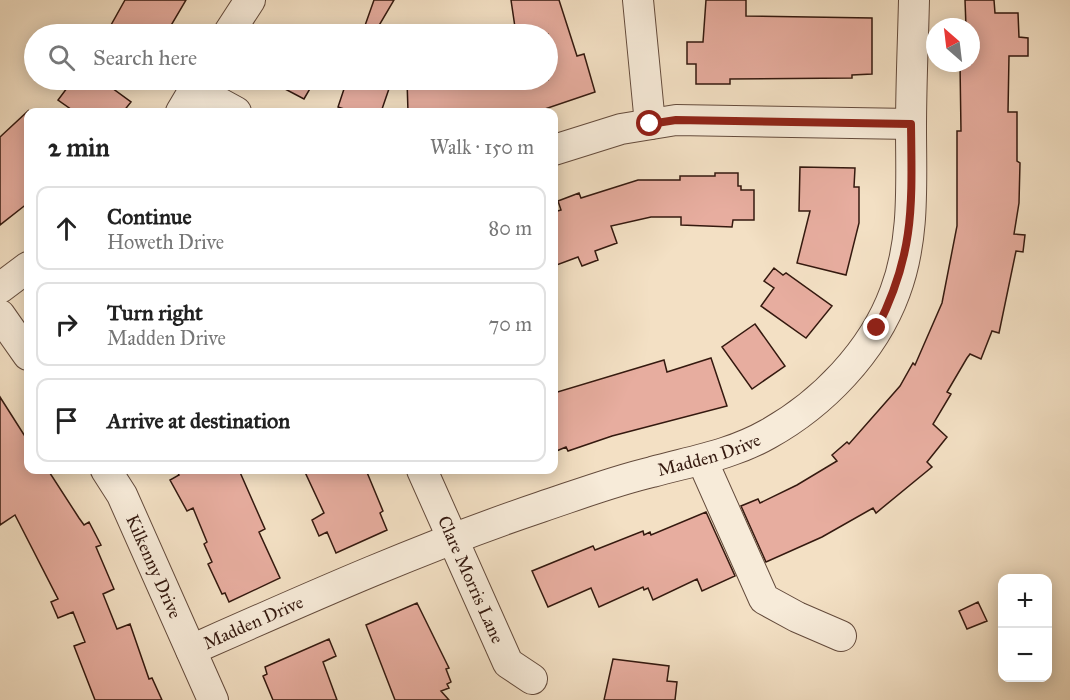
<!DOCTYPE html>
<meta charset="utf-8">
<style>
body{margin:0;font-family:"IM FELL Great Primer",serif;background:#f6f6f6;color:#222}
.controls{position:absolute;right:18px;bottom:18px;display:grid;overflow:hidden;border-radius:12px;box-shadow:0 3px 15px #0003}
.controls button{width:54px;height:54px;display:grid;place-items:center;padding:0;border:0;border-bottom:2px solid #e0e0e0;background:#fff;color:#222;font:30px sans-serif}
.compass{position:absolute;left:926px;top:18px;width:54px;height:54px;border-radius:50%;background:#fff;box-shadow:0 3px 15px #0003;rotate:332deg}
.stop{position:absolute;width:18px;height:18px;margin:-14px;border:4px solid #8f2418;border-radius:50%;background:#fff}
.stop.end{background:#8f2418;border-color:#fff;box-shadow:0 2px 6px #0008}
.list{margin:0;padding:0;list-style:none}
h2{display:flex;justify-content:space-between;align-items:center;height:78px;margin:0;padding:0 24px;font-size:26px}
h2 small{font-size:20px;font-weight:400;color:#767676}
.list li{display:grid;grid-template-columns:39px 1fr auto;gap:18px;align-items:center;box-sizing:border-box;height:84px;margin:0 12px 12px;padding:0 12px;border:2px solid #e0e0e0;border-radius:12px}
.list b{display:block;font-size:22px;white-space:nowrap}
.list p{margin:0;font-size:20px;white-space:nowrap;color:#767676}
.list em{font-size:20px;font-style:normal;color:#767676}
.icon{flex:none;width:33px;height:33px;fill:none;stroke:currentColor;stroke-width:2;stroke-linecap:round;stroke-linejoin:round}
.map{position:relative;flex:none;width:1070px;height:700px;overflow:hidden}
.search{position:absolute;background:#fff;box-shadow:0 3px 15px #0003;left:24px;top:24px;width:534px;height:66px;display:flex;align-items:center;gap:15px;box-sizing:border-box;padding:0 21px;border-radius:33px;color:#767676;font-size:22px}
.panel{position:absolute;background:#fff;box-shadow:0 3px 15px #0003;left:24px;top:108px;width:534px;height:366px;border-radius:12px}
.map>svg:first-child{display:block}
.building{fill:#e7ad9f;stroke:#34190f;stroke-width:1.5}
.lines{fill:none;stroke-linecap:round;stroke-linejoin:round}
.minor-casing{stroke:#644b3c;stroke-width:32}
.minor{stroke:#f7ebd9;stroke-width:30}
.route{stroke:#8f2418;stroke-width:8}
.labels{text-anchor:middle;stroke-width:5;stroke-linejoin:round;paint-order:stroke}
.street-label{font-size:18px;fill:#34190f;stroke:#f7ebd9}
</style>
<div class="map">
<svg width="1070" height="700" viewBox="0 0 1070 700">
<rect width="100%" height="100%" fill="#f3e0c4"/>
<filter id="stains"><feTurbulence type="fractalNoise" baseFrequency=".00333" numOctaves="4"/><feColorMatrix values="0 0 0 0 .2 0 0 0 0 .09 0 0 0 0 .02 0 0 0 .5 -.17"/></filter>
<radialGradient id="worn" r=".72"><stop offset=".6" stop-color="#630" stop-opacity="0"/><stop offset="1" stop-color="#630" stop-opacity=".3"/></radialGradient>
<!-- building -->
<path class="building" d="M125,0H186L166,34H106Z
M374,0H394L374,34H362Z
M511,0H559L577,56L584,54L595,92L536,112H408L407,80H447L448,89L475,80H548V34H516Z
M706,0H746V16L872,18V74L852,75V78L730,79V84H696V64H687V42H703Z
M965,0H994L995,13H1018L1019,37L1028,38V56H1009L1008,112H1017V161L1020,163L1019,203L1014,234L1025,235L1023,252L1016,251L999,333L992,331L981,359L970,354L967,358L947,392L951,394L933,424L947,437L927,462L932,467L876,513L873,508L822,537L766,562L741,506L758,499L760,503L797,485L837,461L832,455L847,442L849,444L900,386L913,363L915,365L942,303L957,226V131H961L960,64H971V27H966Z
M73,80H101L131,102L123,112H75L58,100Z
M268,80H315L304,99Z
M347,80H392L381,112H353L338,107Z
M28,111V203L0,225V137Z
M800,167L855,168L854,187H859V223L846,275L797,263L810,211H799Z
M715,173H738V186H741V190H754V220H733L732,227L681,225V217H651L611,226L617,243L595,251L598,260L582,266L578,257L554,266V212L561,210L558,201L579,193L581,198L638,180H680V176H715Z
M774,268L783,275L786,273L832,306L806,338L761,306L774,288L764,281Z
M755,324L785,366L752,389L722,347Z
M711,358L727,406L612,436L568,451L566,447L554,452V393L664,360L667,372Z
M0,397L28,441V470H48L79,518L84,525L89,522L101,545L96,547L114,589L103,594L117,629L130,624L149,679L152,678L162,700H95L74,646L85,642L73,612L58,618L51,602L58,599L15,515L0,525Z
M176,470H239L265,529L259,532L280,578L229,602L225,593L222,594L208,564L212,562L204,544L207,542L193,508L187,511L170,480L179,475Z
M304,470H366L383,511L380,513L387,530L336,553L327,532L319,536L312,520L324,513Z
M706,512L735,576L702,591L697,579L653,600L648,588L644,590L643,587L599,607L591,588L548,607L532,571L593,546L595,550L643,531L644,535L650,532L651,535Z
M978,602L987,621L967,629L959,611Z
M417,603L449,668L446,669L451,682L447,684L449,688L441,691L449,700H395L366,625Z
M329,639L336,656L323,662L337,700H273L263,676L267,674L265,667Z
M613,659L669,666L667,681L677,682L675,700H604Z"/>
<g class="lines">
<defs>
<g id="minor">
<path d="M638,0L650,124"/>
<path d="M228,34L250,0"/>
<path d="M194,89L236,112"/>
<path d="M181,112L200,80"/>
<path d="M554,150L621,129L676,120L911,124"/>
<path d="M0,288L28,267"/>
<path d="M0,315L28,355"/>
<path d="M702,460L764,599L797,617L841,636"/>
<path id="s1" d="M106,470L122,495L213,700"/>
<path id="s2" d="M422,470L508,663L532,679"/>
<path id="s3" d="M191,650C306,599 422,547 541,507C577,495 614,481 652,472C692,461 731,455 768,434C822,404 873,352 895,292C915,239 911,183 911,128C911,85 913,43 914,0"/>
</g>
</defs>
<!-- minor casing -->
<use href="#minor" class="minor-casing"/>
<!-- minor -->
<use href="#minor" class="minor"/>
</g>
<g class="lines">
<!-- route -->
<path class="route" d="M650,124L676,120L911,124C912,205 915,253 877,328"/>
</g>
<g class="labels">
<!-- street labels -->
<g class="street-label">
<text dy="6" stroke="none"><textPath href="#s3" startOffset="554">Madden Drive</textPath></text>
<text dy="6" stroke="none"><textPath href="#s1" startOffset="108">Kilkenny Drive</textPath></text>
<text dy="6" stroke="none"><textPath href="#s2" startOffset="120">Clare Morris Lane</textPath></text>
<text dy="6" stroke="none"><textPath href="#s3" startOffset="68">Madden Drive</textPath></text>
</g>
</g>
<rect width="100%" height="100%" filter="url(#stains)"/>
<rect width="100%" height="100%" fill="url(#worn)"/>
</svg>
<div class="controls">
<button>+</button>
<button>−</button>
</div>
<svg class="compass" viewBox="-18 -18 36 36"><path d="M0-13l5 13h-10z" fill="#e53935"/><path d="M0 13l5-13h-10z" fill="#767676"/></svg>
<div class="stop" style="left:650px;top:124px"></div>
<div class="stop end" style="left:877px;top:328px"></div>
<div class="search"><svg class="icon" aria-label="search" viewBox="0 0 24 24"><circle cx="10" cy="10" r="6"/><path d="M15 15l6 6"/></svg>Search here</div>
<section class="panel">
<h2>2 min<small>Walk · 150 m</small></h2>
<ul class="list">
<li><svg class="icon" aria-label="ahead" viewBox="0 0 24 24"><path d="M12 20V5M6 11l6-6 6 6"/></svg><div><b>Continue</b><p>Howeth Drive</p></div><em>80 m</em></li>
<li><svg class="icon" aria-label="right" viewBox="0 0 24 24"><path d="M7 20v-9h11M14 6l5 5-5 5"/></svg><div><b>Turn right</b><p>Madden Drive</p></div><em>70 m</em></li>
<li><svg class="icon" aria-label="arrive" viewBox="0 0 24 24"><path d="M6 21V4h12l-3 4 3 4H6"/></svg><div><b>Arrive at destination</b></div></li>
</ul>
</section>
</div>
